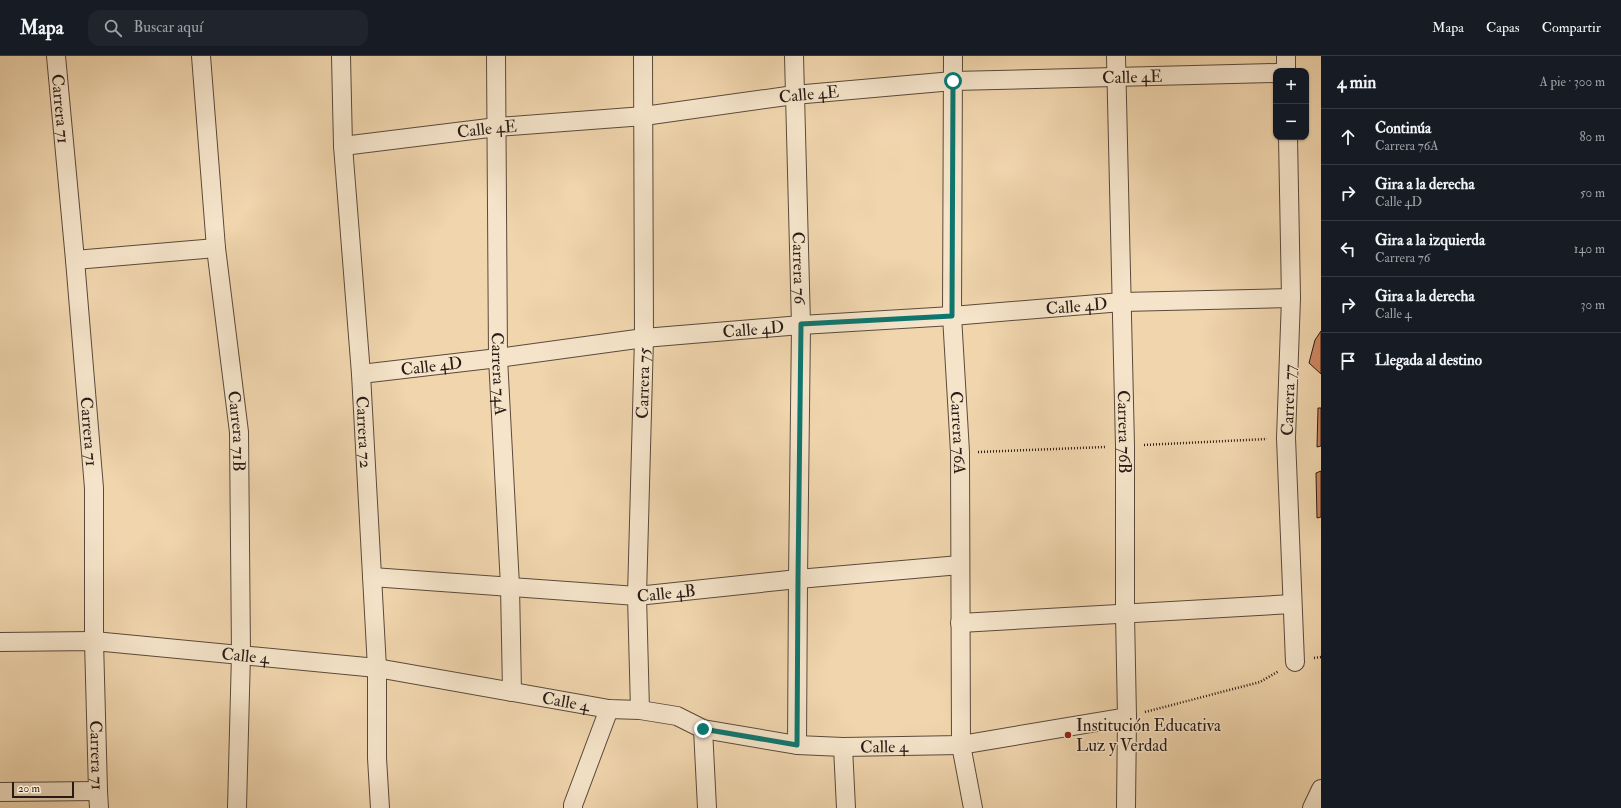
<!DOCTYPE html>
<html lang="es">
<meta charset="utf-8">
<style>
body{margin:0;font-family:"IM FELL Double Pica",serif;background:#20242c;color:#f1f3f6}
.controls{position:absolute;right:12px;top:12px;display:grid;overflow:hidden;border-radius:8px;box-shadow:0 1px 3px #0004}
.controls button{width:36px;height:36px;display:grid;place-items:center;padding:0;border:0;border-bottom:1px solid #363941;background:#171b24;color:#f1f3f6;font:20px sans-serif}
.scale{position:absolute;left:12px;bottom:10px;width:62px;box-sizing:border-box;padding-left:4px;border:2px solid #281b15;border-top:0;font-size:11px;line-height:14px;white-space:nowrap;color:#281b15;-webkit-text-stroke:3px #f5e4ca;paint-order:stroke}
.stop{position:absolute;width:12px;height:12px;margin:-9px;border:3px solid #0f766e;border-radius:50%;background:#fff}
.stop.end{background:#0f766e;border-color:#fff;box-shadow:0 1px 4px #0008}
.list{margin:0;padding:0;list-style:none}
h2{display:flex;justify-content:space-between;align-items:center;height:52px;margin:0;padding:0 16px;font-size:17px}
h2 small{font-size:13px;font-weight:400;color:#9ea1a6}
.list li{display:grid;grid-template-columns:26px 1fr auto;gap:12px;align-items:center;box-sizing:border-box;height:56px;padding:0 16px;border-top:1px solid #363941}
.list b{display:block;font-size:15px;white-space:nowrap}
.list p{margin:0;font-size:13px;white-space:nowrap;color:#9ea1a6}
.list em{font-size:13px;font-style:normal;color:#9ea1a6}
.icon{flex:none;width:22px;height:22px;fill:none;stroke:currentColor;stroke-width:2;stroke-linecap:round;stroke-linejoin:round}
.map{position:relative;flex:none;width:1321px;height:752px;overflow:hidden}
header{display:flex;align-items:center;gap:24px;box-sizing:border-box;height:56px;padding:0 20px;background:#171b24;border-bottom:1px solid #363941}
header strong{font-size:19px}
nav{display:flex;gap:22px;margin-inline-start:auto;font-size:14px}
.search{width:280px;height:36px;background:#20242c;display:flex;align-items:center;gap:10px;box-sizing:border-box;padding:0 14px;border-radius:12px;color:#9ea1a6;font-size:15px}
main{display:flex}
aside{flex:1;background:#171b24}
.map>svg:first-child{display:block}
.building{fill:#cf8660;stroke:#281b15}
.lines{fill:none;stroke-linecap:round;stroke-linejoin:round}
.street-casing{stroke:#5a4a3b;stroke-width:20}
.path{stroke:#281b15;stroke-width:2.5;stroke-dasharray:1 2;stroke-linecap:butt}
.street{stroke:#f5e4ca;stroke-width:18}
.route{stroke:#0f766e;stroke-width:5}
.poi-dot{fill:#8f2418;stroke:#f5e4ca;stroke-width:1.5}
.labels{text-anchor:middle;stroke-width:3;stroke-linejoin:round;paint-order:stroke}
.street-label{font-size:17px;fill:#281b15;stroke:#f5e4ca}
.poi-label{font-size:17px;fill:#281b15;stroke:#f5e4ca;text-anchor:start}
</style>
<header>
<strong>Mapa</strong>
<div class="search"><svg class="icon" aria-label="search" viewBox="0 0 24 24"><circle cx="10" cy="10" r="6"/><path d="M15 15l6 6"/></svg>Buscar aquí</div>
<nav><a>Mapa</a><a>Capas</a><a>Compartir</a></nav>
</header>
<main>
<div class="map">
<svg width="1321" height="752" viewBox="0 0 1321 752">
<rect width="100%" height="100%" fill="#f0d5ad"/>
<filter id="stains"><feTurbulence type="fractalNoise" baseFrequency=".005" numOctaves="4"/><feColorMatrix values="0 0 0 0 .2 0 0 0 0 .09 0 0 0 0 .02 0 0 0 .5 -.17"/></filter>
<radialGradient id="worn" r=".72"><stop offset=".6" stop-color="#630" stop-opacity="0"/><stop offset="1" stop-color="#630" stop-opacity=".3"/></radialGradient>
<!-- building -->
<path class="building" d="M1321,275V318L1309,307L1315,284Z
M1318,352H1321V390L1317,391Z
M1321,415V461L1317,462L1316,417Z"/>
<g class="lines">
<defs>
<g id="street">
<path id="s1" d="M56,0L75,204L94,432V585L98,735L99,752"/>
<path id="s2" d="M201,0L216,192L239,376L241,598L237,752"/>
<path id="s3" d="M341,0L343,90L361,318L377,612V702L380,752"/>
<path id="s4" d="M496,0L498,302L510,530L512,636"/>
<path id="s5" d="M794,0L801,269L798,523L797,689"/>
<path id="s6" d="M953,0L952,260L960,396L961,689L973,752"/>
<path id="s7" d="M1116,0L1125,390V558L1127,661L1126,752"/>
<path d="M1286,0V15"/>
<path d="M1288,81L1291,242L1286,382L1295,606"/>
<path id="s8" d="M343,90L497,71L644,60L794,39L953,25L1276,17"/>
<path d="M75,204L216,192"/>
<path id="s9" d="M361,318L498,302L644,282L801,269L952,260L1122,246L1291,242"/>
<path id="s10" d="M372,521L637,540L798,523L960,509"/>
<path d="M960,567L1292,548"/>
<path id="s11" d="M0,586L94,585L377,612L609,653L640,654L677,660L703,673L797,689L843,691L961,689L1127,661"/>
<path id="s12" d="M640,654L637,540L644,282L643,0"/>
<path d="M703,673L707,752"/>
<path d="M843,691L846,752"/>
<path d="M0,736L98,735"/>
<path d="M573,752V749L609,653"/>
<path d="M1312,752L1321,733"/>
</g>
</defs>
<!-- street casing -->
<use href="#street" class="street-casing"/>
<!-- path -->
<path class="path" d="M1144,389L1267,383
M978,396L1105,391
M1314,602L1321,601
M1145,656L1260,626L1279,615"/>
<!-- street -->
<use href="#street" class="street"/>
</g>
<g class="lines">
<!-- route -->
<path class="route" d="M703,673L797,689L798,523L801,268L952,260L953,25"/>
</g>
<!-- markers -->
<circle class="poi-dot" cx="1068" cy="679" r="4"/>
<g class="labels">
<!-- street labels -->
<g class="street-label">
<text dy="6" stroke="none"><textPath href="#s8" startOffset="793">Calle 4E</textPath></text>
<text dy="6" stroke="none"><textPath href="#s8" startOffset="469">Calle 4E</textPath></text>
<text dy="6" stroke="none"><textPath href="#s1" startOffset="53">Carrera 71</textPath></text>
<text dy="6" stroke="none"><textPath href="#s8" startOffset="145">Calle 4E</textPath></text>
<text dy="6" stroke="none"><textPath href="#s5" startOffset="212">Carrera 76</textPath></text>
<text dy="6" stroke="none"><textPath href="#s9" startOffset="719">Calle 4D</textPath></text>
<text dy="6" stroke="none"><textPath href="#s9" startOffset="395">Calle 4D</textPath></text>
<text dy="6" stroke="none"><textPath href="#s9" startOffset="71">Calle 4D</textPath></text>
<text dy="6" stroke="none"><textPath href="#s4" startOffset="318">Carrera 74A</textPath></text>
<text dy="6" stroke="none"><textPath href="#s12" startOffset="327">Carrera 75</textPath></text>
<text transform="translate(1288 344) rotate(-88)" y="6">Carrera 77</text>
<text dy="6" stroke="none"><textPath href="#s1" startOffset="377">Carrera 71</textPath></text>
<text dy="6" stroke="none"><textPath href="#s2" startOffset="377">Carrera 71B</textPath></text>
<text dy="6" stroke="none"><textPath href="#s3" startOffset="377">Carrera 72</textPath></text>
<text dy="6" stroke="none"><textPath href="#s7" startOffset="376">Carrera 76B</textPath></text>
<text dy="6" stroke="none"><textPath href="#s6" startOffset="377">Carrera 76A</textPath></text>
<text dy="6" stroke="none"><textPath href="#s10" startOffset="295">Calle 4B</textPath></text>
<text dy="6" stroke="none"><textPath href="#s11" startOffset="246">Calle 4</textPath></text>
<text dy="6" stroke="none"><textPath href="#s11" startOffset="570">Calle 4</textPath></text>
<text dy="6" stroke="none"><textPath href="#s11" startOffset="894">Calle 4</textPath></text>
<text dy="6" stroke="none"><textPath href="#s1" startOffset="701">Carrera 71</textPath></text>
</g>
<!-- poi labels -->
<g class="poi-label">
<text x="1076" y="675">Institución Educativa<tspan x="1076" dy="20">Luz y Verdad</tspan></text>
</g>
</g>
<rect width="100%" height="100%" filter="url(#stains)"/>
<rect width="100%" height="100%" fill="url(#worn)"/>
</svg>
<div class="controls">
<button>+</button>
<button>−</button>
</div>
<div class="scale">20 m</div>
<div class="stop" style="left:953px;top:25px"></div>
<div class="stop end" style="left:703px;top:673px"></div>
</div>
<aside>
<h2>4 min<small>A pie · 300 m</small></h2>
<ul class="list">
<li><svg class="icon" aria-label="ahead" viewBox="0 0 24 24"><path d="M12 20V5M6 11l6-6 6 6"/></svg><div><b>Continúa</b><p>Carrera 76A</p></div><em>80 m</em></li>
<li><svg class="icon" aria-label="right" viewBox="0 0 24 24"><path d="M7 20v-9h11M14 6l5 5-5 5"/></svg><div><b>Gira a la derecha</b><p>Calle 4D</p></div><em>50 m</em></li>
<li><svg class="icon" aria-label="left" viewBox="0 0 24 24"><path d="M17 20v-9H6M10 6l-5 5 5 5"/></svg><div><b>Gira a la izquierda</b><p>Carrera 76</p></div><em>140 m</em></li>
<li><svg class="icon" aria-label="right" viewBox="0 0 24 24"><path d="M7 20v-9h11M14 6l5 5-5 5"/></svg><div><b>Gira a la derecha</b><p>Calle 4</p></div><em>30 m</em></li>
<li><svg class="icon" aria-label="arrive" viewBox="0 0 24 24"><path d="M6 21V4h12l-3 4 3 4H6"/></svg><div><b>Llegada al destino</b></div></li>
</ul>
</aside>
</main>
